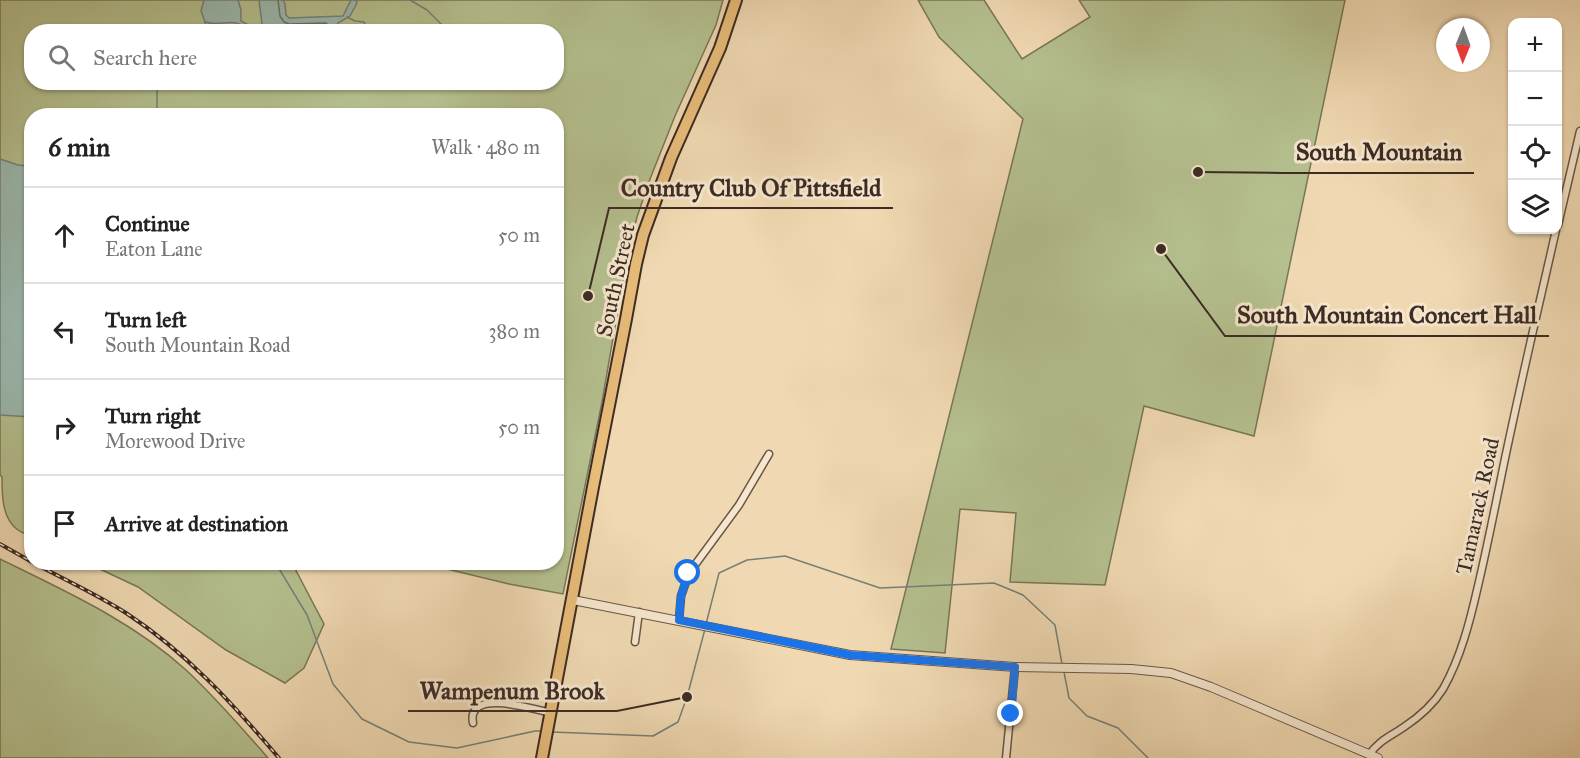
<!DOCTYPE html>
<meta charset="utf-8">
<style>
body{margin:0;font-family:"IM FELL Great Primer",serif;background:#f2f2f2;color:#222}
.controls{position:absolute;right:18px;top:18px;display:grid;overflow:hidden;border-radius:12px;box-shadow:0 2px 4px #0004}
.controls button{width:54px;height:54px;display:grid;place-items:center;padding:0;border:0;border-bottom:2px solid #e0e0e0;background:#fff;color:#222;font:30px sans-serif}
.compass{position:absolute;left:1436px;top:18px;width:54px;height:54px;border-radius:50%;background:#fff;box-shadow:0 2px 4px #0004;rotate:181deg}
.stop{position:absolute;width:18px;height:18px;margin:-14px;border:4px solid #1a73e8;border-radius:50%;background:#fff}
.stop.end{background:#1a73e8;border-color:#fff;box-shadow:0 2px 6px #0008}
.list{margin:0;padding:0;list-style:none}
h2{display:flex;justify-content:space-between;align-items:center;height:78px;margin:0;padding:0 24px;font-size:26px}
h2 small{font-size:20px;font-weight:400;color:#767676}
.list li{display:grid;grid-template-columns:39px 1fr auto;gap:18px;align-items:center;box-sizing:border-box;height:96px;padding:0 24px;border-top:2px solid #e0e0e0}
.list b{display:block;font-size:22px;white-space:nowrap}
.list p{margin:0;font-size:20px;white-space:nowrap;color:#767676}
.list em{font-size:20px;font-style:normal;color:#767676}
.icon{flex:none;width:33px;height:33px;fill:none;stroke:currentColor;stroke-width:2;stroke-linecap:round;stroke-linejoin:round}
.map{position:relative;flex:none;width:1580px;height:758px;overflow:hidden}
.search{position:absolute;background:#fff;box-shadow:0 2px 4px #0004;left:24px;top:24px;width:540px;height:66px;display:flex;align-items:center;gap:15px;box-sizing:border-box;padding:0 21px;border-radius:24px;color:#767676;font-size:22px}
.panel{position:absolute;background:#fff;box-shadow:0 2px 4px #0004;left:24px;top:108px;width:540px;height:462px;border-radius:24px}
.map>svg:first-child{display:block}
.green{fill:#b5c08f;stroke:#78765a;stroke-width:1.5;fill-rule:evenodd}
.water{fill:#9abab0;stroke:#748178;stroke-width:1.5}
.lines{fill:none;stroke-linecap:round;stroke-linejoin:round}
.shore{stroke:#6b726a;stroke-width:1.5}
.stream{stroke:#748178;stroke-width:1.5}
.minor-casing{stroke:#695648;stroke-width:9}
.tertiary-casing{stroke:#695648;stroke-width:10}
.trunk-casing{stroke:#3c2b24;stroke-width:14}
.minor{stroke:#f5e6cd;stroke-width:6}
.tertiary{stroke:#f5e6cd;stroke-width:8}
.trunk{stroke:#e8bc79;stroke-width:10}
.rail-casing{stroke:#3c2b24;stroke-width:4}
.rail{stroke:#f5e6cd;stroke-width:1.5;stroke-dasharray:4.5;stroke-linecap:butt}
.route{stroke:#1a73e8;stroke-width:8}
.labels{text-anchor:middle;stroke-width:6;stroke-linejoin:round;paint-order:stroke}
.street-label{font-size:22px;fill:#3c2b24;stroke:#f5e6cd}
.leader{fill:none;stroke:#3c2b24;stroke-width:2}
.callout-dot{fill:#3c2b24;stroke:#f5e6cd;stroke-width:2}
.callout-label{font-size:24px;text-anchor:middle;font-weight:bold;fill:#3c2b24;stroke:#f5e6cd;stroke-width:6;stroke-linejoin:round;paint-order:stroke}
</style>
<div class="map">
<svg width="1580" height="758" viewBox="0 0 1580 758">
<rect width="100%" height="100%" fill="#f0d9b2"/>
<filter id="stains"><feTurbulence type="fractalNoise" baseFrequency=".00333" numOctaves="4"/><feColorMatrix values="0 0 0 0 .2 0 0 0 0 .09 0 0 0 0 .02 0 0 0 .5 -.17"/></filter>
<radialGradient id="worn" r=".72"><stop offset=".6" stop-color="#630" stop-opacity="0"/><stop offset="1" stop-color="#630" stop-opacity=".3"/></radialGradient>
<!-- green -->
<path class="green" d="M0,0H723L716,25L675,116L650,179L637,217L627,257L602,402L563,594L509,584L422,563L556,562V116H32L31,536C27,534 22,533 18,530C2,519 2,495 2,477L0,475ZM32,32H556V82H32Z
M918,0H984L1022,59L1090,17L1079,0H1345L1254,436L1144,406L1105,585L1010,582L1016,513L960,509L945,653L891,649L1023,119L939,37Z
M0,559C65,591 132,621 186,670C215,697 242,728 268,758H0Z
M87,563H292L324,624L304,668L285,683L226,650L138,587Z"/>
<!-- water -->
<path class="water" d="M204,0H238L241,10V21L256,29C245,30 245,25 236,23C226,21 218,26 205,22L201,11Z
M259,0H283L285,4L286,15L289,18L343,16L351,0H356L357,3L350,16L338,23L333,31L263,32Z
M0,159L18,165L31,166V417L0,415Z"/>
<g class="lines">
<!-- shore -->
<path class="shore" d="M278,0L280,16L284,22L289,24L326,23L328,25V32"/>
<!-- stream -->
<path class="stream" d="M410,0L427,10L449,32
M347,17L355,21L364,22L369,32
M205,22L206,32
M254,28H264
M157,116V88L160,82
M275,562L307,615L333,684L362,719L409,742L457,748L535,731H541
M706,624L719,573L747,560L785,556L880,588L994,583L1023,595L1055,625L1062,664
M1064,672L1069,698L1087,716L1118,728L1148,758
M552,732L653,736L678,722L687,697L705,629"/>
<defs>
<path id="minor" d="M1558,225L1580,131
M679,620L681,596L689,573L739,505L769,454
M635,642L639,612
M473,723C466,688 534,709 551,713
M1369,755C1378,741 1391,736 1404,727C1419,717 1433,705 1443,689C1461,657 1470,621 1478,586C1486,552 1493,517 1500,483C1517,398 1537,314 1556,230
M1006,758L1015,667"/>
<path id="tertiary" d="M573,600L850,655L1015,667L1131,669L1171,673L1211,687L1378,758"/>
<path id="trunk" d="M542,758L593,487L626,319L636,264L643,235L671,158L720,48L736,0"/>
</defs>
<!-- minor casing -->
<use href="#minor" class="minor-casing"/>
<!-- tertiary casing -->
<use href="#tertiary" class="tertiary-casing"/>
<!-- trunk casing -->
<use href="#trunk" class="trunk-casing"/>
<!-- minor -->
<use href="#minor" class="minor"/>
<!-- tertiary -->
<use href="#tertiary" class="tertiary"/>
<!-- trunk -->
<use href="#trunk" class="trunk"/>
<defs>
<path id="rail" d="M0,544L32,562
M32,562C63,579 96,594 126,613C187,653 232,703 279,758"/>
</defs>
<!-- rail casing -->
<use href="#rail" class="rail-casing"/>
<!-- rail -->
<use href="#rail" class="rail"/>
</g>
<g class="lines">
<!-- route -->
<path class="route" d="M688,573L681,596L679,620L850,655L1015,667L1011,714"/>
</g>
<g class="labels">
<!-- street labels -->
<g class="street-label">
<text transform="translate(615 280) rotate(-78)" y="8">South Street</text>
<text transform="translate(1477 506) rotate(-78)" y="8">Tamarack Road</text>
</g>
</g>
<!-- callouts -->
<path class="leader" d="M1198 172L1283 173H1474M588 296L609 208H893M1161 249L1225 336H1549M687 697L617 711H408"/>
<g class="callout-dot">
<circle cx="1198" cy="172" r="6"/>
<circle cx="588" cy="296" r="6"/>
<circle cx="1161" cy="249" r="6"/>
<circle cx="687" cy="697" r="6"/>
</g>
<g class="callout-label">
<text x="1379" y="160">South Mountain</text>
<text x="751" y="196">Country Club Of Pittsfield</text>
<text x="1387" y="323">South Mountain Concert Hall</text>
<text x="512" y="699">Wampenum Brook</text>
</g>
<rect width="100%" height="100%" filter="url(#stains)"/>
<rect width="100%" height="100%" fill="url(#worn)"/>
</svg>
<div class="controls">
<button>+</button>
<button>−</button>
<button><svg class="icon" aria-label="locate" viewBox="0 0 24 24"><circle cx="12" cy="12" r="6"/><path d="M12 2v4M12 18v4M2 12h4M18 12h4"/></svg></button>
<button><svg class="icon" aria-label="layers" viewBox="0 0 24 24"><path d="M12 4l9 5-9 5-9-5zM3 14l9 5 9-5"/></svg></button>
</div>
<svg class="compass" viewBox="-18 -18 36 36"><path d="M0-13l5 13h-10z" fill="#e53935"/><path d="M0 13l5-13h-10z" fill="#767676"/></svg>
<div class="stop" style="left:688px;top:573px"></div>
<div class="stop end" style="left:1011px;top:714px"></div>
<div class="search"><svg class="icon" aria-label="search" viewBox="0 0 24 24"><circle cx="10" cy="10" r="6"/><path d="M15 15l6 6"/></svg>Search here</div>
<section class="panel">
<h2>6 min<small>Walk · 480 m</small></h2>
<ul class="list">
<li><svg class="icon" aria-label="ahead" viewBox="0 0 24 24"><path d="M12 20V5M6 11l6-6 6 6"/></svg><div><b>Continue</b><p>Eaton Lane</p></div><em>50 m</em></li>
<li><svg class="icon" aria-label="left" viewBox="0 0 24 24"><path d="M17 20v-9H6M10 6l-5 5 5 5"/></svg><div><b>Turn left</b><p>South Mountain Road</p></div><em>380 m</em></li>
<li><svg class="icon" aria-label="right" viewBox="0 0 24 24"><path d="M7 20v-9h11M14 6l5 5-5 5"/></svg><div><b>Turn right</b><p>Morewood Drive</p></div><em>50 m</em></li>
<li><svg class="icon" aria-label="arrive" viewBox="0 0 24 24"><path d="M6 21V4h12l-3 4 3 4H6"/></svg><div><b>Arrive at destination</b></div></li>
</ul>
</section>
</div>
